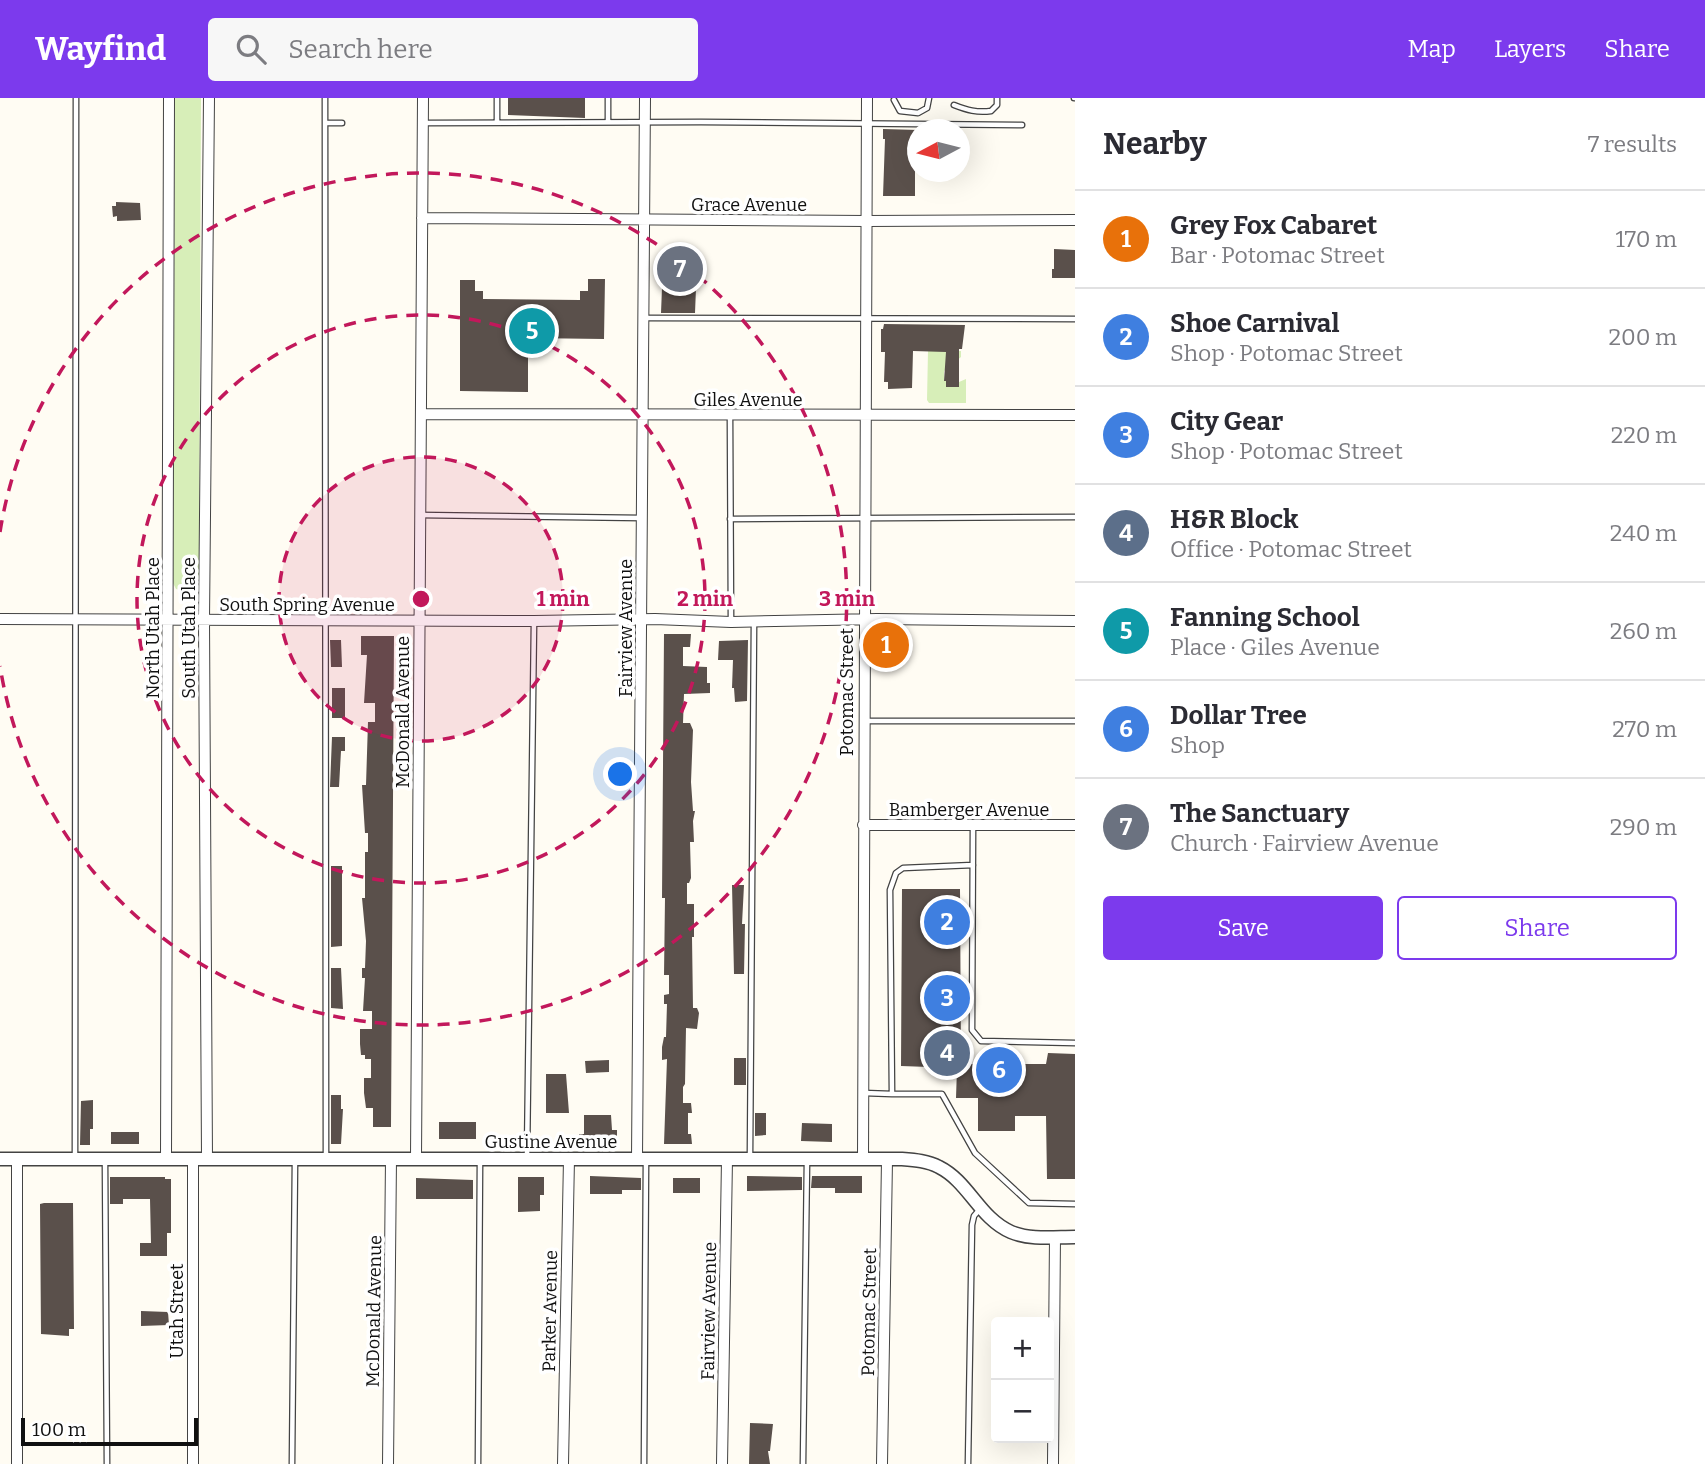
<!DOCTYPE html>
<meta charset="utf-8">
<style>
body{margin:0;font-family:Bitter,serif;background:#f7f7f7;color:#2b2b33}
.controls{position:absolute;right:21px;bottom:21px;display:grid;overflow:hidden;border-radius:7px;box-shadow:0 7px 28px #0002}
.controls button{width:63px;height:63px;display:grid;place-items:center;padding:0;border:0;border-bottom:2px solid #e1e1e2;background:#fff;color:#2b2b33;font:35px sans-serif}
.compass{position:absolute;left:907px;top:21px;width:63px;height:63px;border-radius:50%;background:#fff;box-shadow:0 7px 28px #0002;rotate:263deg}
.scale{position:absolute;left:21px;bottom:18px;width:177px;box-sizing:border-box;padding-left:7px;border:4px solid #101010;border-top:0;font-size:19px;line-height:24px;white-space:nowrap;color:#101010;-webkit-text-stroke:5px #fff;paint-order:stroke}
.you{position:absolute;left:621px;top:677px;width:24px;height:24px;margin:-18px;border:5px solid #fff;border-radius:50%;background:#1a73e8;box-shadow:0 0 0 10px #1a73e833}
.badge{display:grid;place-items:center;width:46px;height:46px;border-radius:50%;background:#7c3aed;color:#fff;font-size:23px;font-weight:700}
.pin{position:absolute;translate:-50% -50%;border:4px solid #fff;box-shadow:0 2px 7px #0006}
.list{margin:0;padding:0;list-style:none}
h2{display:flex;justify-content:space-between;align-items:center;height:91px;margin:0;padding:0 28px;font-size:30px}
h2 small{font-size:23px;font-weight:400;color:#7c7c81}
.list li{display:grid;grid-template-columns:46px 1fr auto;gap:21px;align-items:center;box-sizing:border-box;height:98px;padding:0 28px;border-top:2px solid #e1e1e2}
.list b{display:block;font-size:26px;white-space:nowrap}
.list p{margin:0;font-size:23px;white-space:nowrap;color:#7c7c81}
.list em{font-size:23px;font-style:normal;color:#7c7c81}
.actions{display:flex;gap:14px;padding:21px 28px}
.actions a{flex:1;padding:16px 0;border:2px solid #7c3aed;border-radius:7px;text-align:center;font-size:24px;color:#7c3aed}
.actions .main{background:#7c3aed;color:#fff}
.icon{flex:none;width:38px;height:38px;fill:none;stroke:currentColor;stroke-width:2;stroke-linecap:round;stroke-linejoin:round}
.map{position:relative;flex:none;width:1075px;height:1366px;overflow:hidden}
header{display:flex;align-items:center;gap:42px;box-sizing:border-box;height:98px;padding:0 35px;background:#7c3aed;color:#fff}
header strong{font-size:33px}
nav{display:flex;gap:38px;margin-inline-start:auto;font-size:24px}
.search{width:490px;height:63px;background:#f7f7f7;display:flex;align-items:center;gap:18px;box-sizing:border-box;padding:0 24px;border-radius:7px;color:#7c7c81;font-size:26px}
main{display:flex}
aside{flex:1;background:#fff}
.map>svg:first-child{display:block}
.green{fill:#d7eeb8}
.building{fill:#5a504b}
.lines{fill:none;stroke-linecap:round;stroke-linejoin:round}
.service-casing{stroke:#434343;stroke-width:7}
.minor-casing{stroke:#434343;stroke-width:12}
.tertiary-casing{stroke:#434343;stroke-width:15}
.service{stroke:#fff;stroke-width:4.5}
.minor{stroke:#fff;stroke-width:10}
.tertiary{stroke:#fff;stroke-width:12}
.ring{fill:none;stroke:#c2185b;stroke-width:3.5;stroke-dasharray:12 9}
.labels{text-anchor:middle;stroke-width:7;stroke-linejoin:round;paint-order:stroke}
.street-label{font-size:18px;fill:#101010;stroke:#fff}
.centre{fill:#c2185b;stroke:#fff;stroke-width:3.5}
.ring-label{font-size:21px;text-anchor:middle;font-weight:bold;fill:#c2185b;stroke:#fff;stroke-width:7;stroke-linejoin:round;paint-order:stroke}
</style>
<header>
<strong>Wayfind</strong>
<div class="search"><svg class="icon" aria-label="search" viewBox="0 0 24 24"><circle cx="10" cy="10" r="6"/><path d="M15 15l6 6"/></svg>Search here</div>
<nav><a>Map</a><a>Layers</a><a>Share</a></nav>
</header>
<main>
<div class="map">
<svg width="1075" height="1366" viewBox="0 0 1075 1366">
<rect width="100%" height="100%" fill="#fffcf3"/>
<!-- green -->
<path class="green" d="M175,0H201L199,479C196,490 187,495 176,491L173,485Z
M928,253H961V259L944,273V282L946,283L947,289H959V284L966,281V305H929L927,302Z"/>
<!-- building -->
<path class="building" d="M508,0H585V20L508,17Z
M883,31L918,32V42H912V65H915V98H883L885,41H883Z
M116,104L140,105L141,122L117,123V118L113,119L112,108H116Z
M671,147H688V152H693L692,190H696L695,215H661L662,190H667L668,151L671,152Z
M1054,151L1075,152V180H1052V171H1054Z
M588,181H605L604,241L528,240V294L460,293V182H475V193H483V201L580,202V193H588Z
M884,226L965,227L962,251H959V289H946V283H944L946,254L913,253L912,290L888,291V284H884L885,254H881V231H883Z
M664,536H691L690,549H683V568L707,569V585H710V595L684,596L683,625H690L693,632L691,684L693,713H695L693,723L694,744H690L691,780L689,785H687V806H694V839H692L693,910H697L699,915L697,931L686,930L685,986L683,989V1005H691L692,1015H688V1036H691L692,1046H664L667,961L662,962V949L664,939H666L667,906H664V897L669,896V877H664L665,800H662Z
M361,538H394L391,1029H373V1010H366L364,995V980H371V961H365V957H361L360,946V931H372V913H363L365,880H362V870H365L366,843L362,800H365V754H368V735H365L362,687H366L368,624H375V605H364L367,557H361Z
M330,542H341L342,569H331Z
M748,542L747,603L735,604L734,590H732L733,562H718L719,543Z
M332,590H345V620H332Z
M332,639H345V653H341L339,689H330Z
M331,768H342V848L331,849Z
M732,787H744L742,826H745L744,876H734Z
M902,791H960L961,966H1046L1048,955L1075,956V1081H1047L1046,1018H1015V1033H978V1000H956L957,970L901,968Z
M331,870H341L343,911L331,910Z
M734,960H746V987H734Z
M609,962V974L586,975L585,963Z
M546,976H566L569,1015H546Z
M331,997H341V1011H343L341,1046H331Z
M93,1002V1031H90V1047H80L81,1003Z
M755,1015H766V1037L755,1038Z
M584,1017H611L612,1032H617V1048L579,1047V1036H584Z
M439,1024H476V1041H439Z
M802,1025L832,1026V1044L801,1043Z
M111,1034H139V1046H111Z
M590,1078L641,1080V1092H622V1096H590Z
M747,1078L802,1079V1092L747,1093Z
M812,1078H862V1095H835V1090H811Z
M110,1079H165V1081H171V1135H167V1158H140V1145H151L150,1101H123V1106H110Z
M518,1079H544V1097H540V1113L518,1114Z
M416,1080L473,1082V1101H416Z
M673,1080H700V1095H673Z
M44,1105H73L74,1231H69V1238L41,1236L40,1106Z
M141,1213L168,1214L169,1227L141,1228Z
M750,1325L773,1326L770,1353H768L770,1366H749Z"/>
<g class="lines">
<defs>
<path id="service" d="M325,0L326,1060
M608,0V24
M1074,0H1075
M894,2L900,13L918,15L927,10L929,0
M954,7C967,12 977,15 991,13L997,7V0
M497,24V0
M325,25H342
M424,25L701,24L1022,27
M645,220L1075,221
M730,318L731,523
M419,417L642,420
M730,421L1075,419
M866,623H1075
M973,727L972,932L981,943L1075,945
M973,767L903,770L896,775L890,792L892,996H942L975,1055L1029,1105L1075,1106
M864,995L892,996
M527,1058L534,524
M750,1058L754,524
M75,1060L76,0
M105,1062L107,1366
M292,1366L295,1062
M478,1366L480,1062
M644,1366L646,1062
M803,1366L807,1062
M968,1366L972,1127L974,1118L980,1111"/>
<path id="minor" d="M422,120L866,123L1075,122
M422,316L1075,317
M0,521L534,523L655,521L731,524L877,521L1075,523
M863,727H1075
M17,1061V1366
M166,1061L169,0
M193,1061V1366
M207,1061L204,522L209,0
M416,1061L423,0
M637,1061L645,0
M863,1061L867,0
M388,1366L391,1061
M563,1366L569,1061
M722,1366L727,1061
M882,1366L887,1062
M1053,1366L1055,1139"/>
<path id="tertiary" d="M0,1061H902C915,1062 928,1063 939,1069C969,1084 979,1120 1011,1134C1030,1142 1054,1139 1075,1139"/>
</defs>
<!-- service casing -->
<use href="#service" class="service-casing"/>
<!-- minor casing -->
<use href="#minor" class="minor-casing"/>
<!-- tertiary casing -->
<use href="#tertiary" class="tertiary-casing"/>
<!-- service -->
<use href="#service" class="service"/>
<!-- minor -->
<use href="#minor" class="minor"/>
<!-- tertiary -->
<use href="#tertiary" class="tertiary"/>
</g>
<!-- distance rings -->
<circle cx="421" cy="501" r="142" fill="#c2185b" fill-opacity=".12"/>
<g class="ring">
<circle cx="421" cy="501" r="142"/>
<circle cx="421" cy="501" r="284"/>
<path d="M0 434A426 426 0 1 1 0 568"/>
</g>
<g class="labels">
<!-- street labels -->
<g class="street-label">
<text x="749" y="113">Grace Avenue</text>
<text x="748" y="308">Giles Avenue</text>
<text x="307" y="513">South Spring Avenue</text>
<text transform="translate(153 530) rotate(-90)" y="6">North Utah Place</text>
<text transform="translate(189 530) rotate(-90)" y="6">South Utah Place</text>
<text transform="translate(626 530) rotate(-90)" y="6">Fairview Avenue</text>
<text transform="translate(847 594) rotate(-90)" y="6">Potomac Street</text>
<text transform="translate(403 614) rotate(-90)" y="6">McDonald Avenue</text>
<text x="969" y="718">Bamberger Avenue</text>
<text x="551" y="1050">Gustine Avenue</text>
<text transform="translate(177 1213) rotate(-90)" y="6">Utah Street</text>
<text transform="translate(374 1213) rotate(-89)" y="6">McDonald Avenue</text>
<text transform="translate(550 1213) rotate(-89)" y="6">Parker Avenue</text>
<text transform="translate(709 1213) rotate(-89)" y="6">Fairview Avenue</text>
<text transform="translate(869 1214) rotate(-89)" y="6">Potomac Street</text>
</g>
</g>
<circle cx="421" cy="501" r="10" class="centre"/>
<g class="ring-label">
<text x="563" y="508">1 min</text>
<text x="705" y="508">2 min</text>
<text x="847" y="508">3 min</text>
</g>
</svg>
<div class="controls">
<button>+</button>
<button>−</button>
</div>
<svg class="compass" viewBox="-18 -18 36 36"><path d="M0-13l5 13h-10z" fill="#e53935"/><path d="M0 13l5-13h-10z" fill="#7c7c81"/></svg>
<div class="scale">100 m</div>
<div class="you"></div>
<div class="pin badge" style="left:886px;top:547px;background:#e8710a">1</div>
<div class="pin badge" style="left:947px;top:824px;background:#3f7fe0">2</div>
<div class="pin badge" style="left:947px;top:900px;background:#3f7fe0">3</div>
<div class="pin badge" style="left:947px;top:955px;background:#5c6f8a">4</div>
<div class="pin badge" style="left:532px;top:233px;background:#0f9aa8">5</div>
<div class="pin badge" style="left:999px;top:972px;background:#3f7fe0">6</div>
<div class="pin badge" style="left:680px;top:171px;background:#6b7280">7</div>
</div>
<aside>
<h2>Nearby<small>7 results</small></h2>
<ul class="list">
<li><span class="badge" style="background:#e8710a">1</span><div><b>Grey Fox Cabaret</b><p>Bar · Potomac Street</p></div><em>170 m</em></li>
<li><span class="badge" style="background:#3f7fe0">2</span><div><b>Shoe Carnival</b><p>Shop · Potomac Street</p></div><em>200 m</em></li>
<li><span class="badge" style="background:#3f7fe0">3</span><div><b>City Gear</b><p>Shop · Potomac Street</p></div><em>220 m</em></li>
<li><span class="badge" style="background:#5c6f8a">4</span><div><b>H&amp;R Block</b><p>Office · Potomac Street</p></div><em>240 m</em></li>
<li><span class="badge" style="background:#0f9aa8">5</span><div><b>Fanning School</b><p>Place · Giles Avenue</p></div><em>260 m</em></li>
<li><span class="badge" style="background:#3f7fe0">6</span><div><b>Dollar Tree</b><p>Shop</p></div><em>270 m</em></li>
<li><span class="badge" style="background:#6b7280">7</span><div><b>The Sanctuary</b><p>Church · Fairview Avenue</p></div><em>290 m</em></li>
</ul>
<div class="actions"><a class="main">Save</a><a>Share</a></div>
</aside>
</main>
